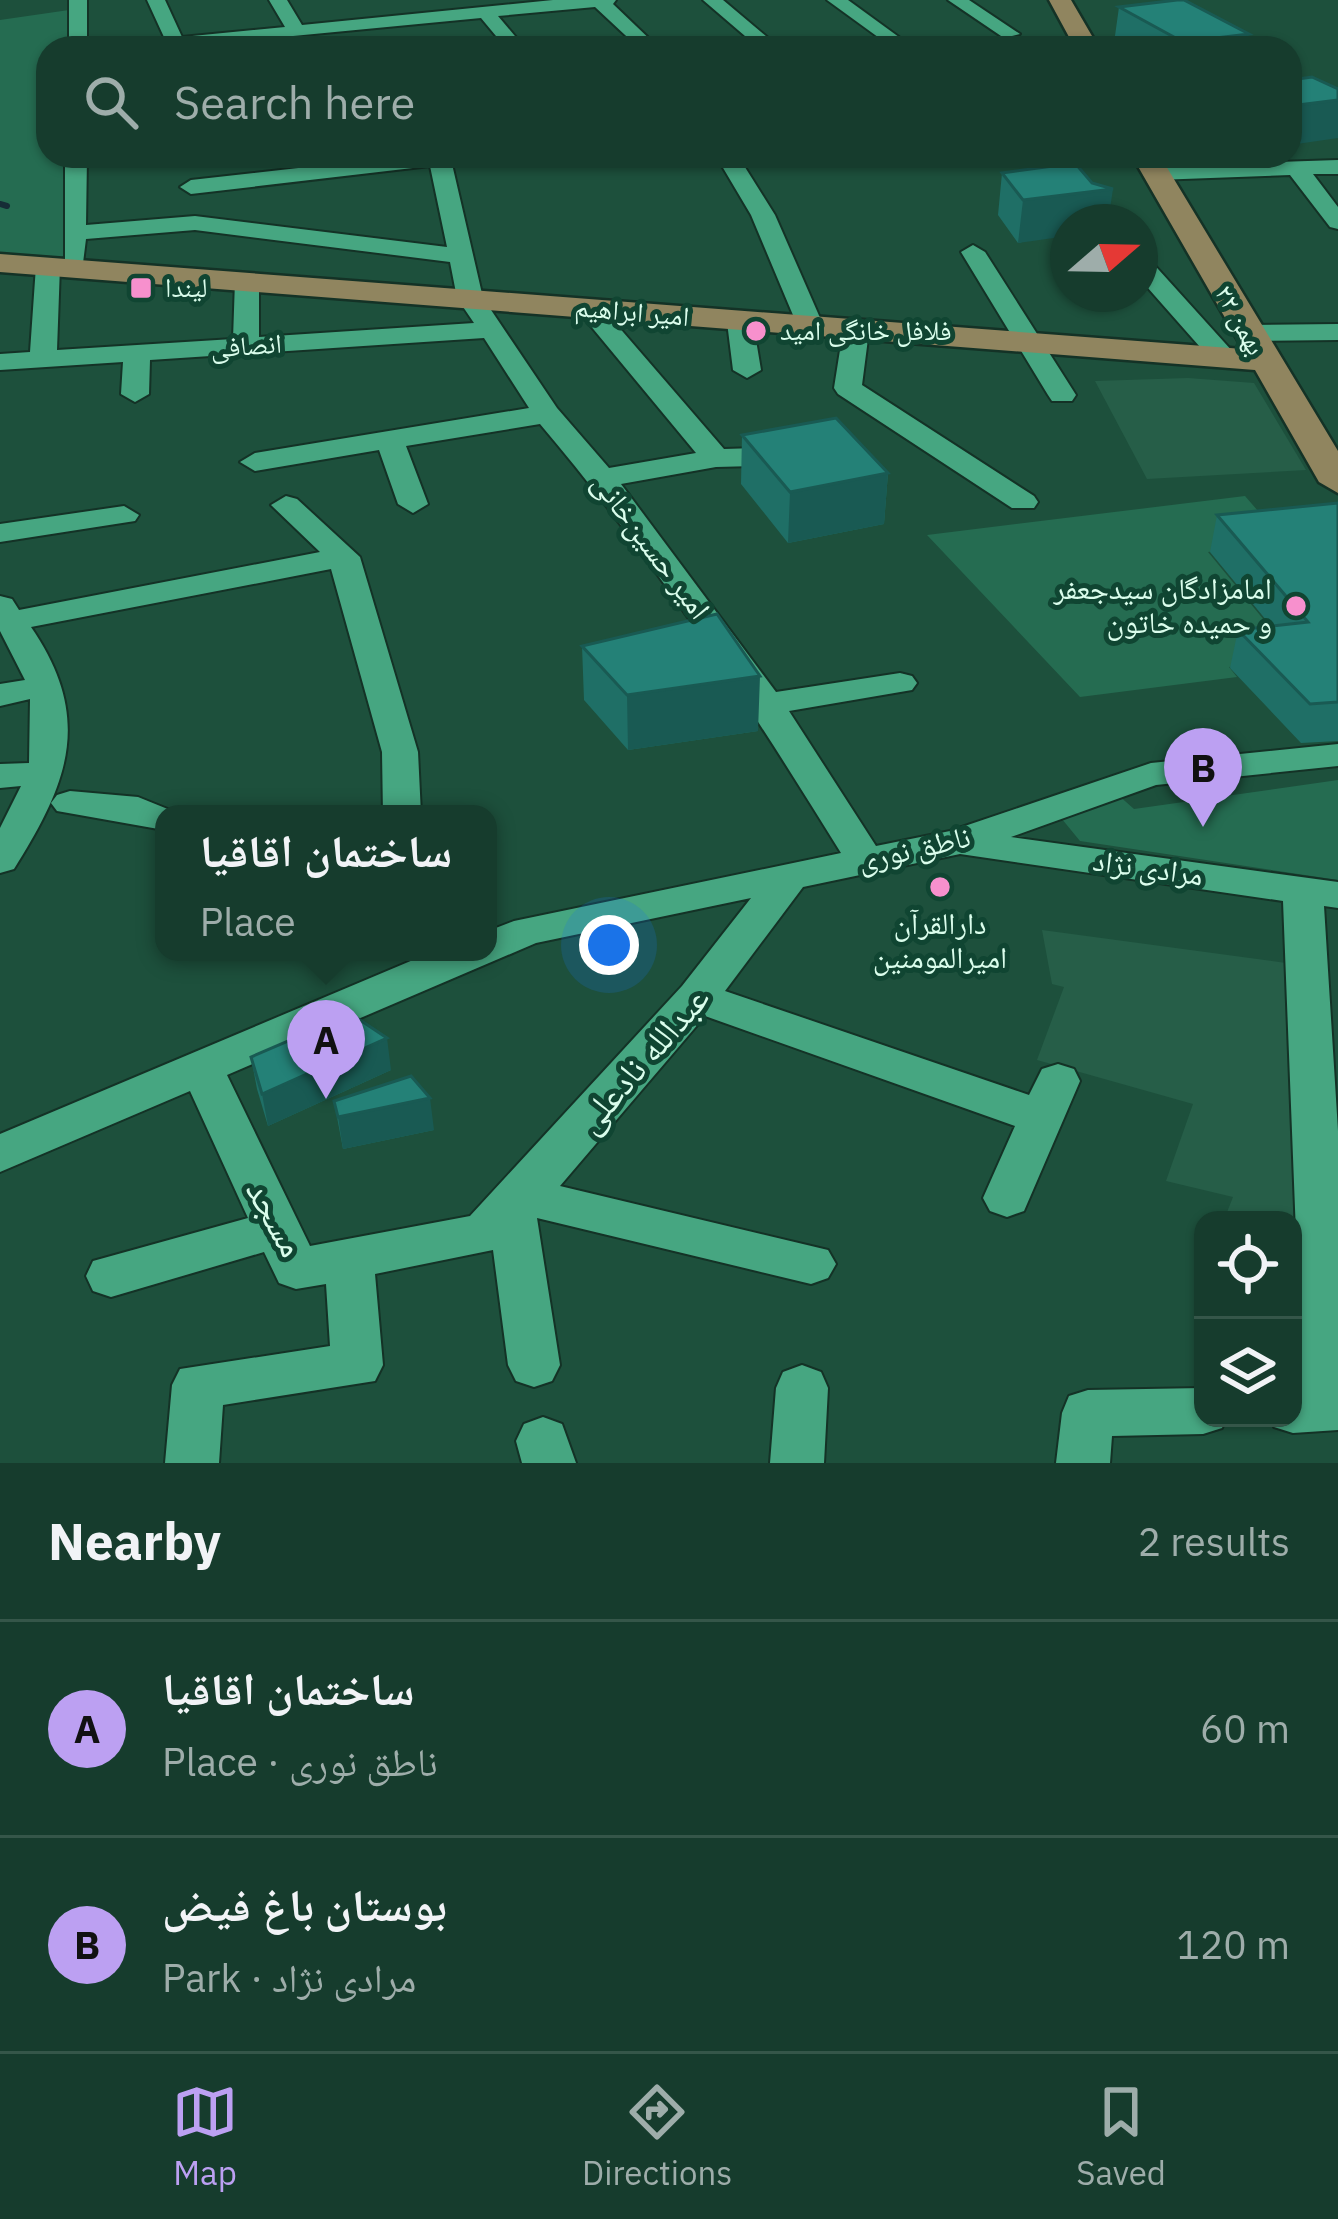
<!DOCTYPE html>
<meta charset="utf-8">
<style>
body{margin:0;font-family:"IBM Plex Sans","Noto Naskh Arabic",sans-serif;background:#234739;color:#f1f3f6}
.controls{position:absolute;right:36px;bottom:36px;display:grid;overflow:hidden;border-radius:24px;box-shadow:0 3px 9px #0004}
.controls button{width:108px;height:108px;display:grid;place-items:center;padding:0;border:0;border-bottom:3px solid #355649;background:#163c2d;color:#f1f3f6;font:60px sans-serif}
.compass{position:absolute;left:1050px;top:204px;width:108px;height:108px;border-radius:50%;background:#163c2d;box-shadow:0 3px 9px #0004;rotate:70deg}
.you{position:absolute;left:609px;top:945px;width:42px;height:42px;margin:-30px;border:9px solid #fff;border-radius:50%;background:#1a73e8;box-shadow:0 0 0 18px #1a73e833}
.badge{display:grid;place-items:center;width:78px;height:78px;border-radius:50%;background:#bca0f2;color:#111;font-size:39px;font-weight:700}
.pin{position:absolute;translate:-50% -99px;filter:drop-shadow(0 3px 6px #0008)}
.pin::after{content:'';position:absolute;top:63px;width:42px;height:36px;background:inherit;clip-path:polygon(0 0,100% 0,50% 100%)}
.popup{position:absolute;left:155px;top:805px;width:342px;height:156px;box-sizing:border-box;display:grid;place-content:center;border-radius:24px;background:#163c2d;filter:drop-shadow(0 3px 9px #0005);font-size:39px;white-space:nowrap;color:#9eadaa}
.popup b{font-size:45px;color:#f1f3f6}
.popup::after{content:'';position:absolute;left:50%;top:100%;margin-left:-24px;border:24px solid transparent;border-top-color:#163c2d}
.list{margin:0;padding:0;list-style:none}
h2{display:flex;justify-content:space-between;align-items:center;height:156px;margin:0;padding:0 48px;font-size:51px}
h2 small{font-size:39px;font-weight:400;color:#9eadaa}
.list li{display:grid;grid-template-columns:78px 1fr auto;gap:36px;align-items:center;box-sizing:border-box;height:216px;padding:0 48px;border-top:3px solid #355649}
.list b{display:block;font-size:45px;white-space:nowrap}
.list p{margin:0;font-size:39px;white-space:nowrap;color:#9eadaa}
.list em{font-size:39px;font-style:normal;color:#9eadaa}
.icon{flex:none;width:66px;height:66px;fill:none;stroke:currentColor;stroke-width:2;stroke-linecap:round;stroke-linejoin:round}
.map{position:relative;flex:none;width:1338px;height:1463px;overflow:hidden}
.search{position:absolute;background:#163c2d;box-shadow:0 3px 9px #0004;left:36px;right:36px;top:36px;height:132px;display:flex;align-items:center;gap:30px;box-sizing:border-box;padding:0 42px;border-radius:36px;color:#9eadaa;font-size:45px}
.sheet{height:588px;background:#163c2d}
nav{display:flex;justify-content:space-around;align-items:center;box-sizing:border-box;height:168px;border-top:3px solid #355649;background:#163c2d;font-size:33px;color:#9eadaa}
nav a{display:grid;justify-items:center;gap:6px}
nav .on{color:#bca0f2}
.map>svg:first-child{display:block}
.built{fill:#265e48}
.green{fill:#256c51}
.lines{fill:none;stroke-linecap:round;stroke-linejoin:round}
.stream{stroke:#162d36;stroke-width:6}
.minor-casing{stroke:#143226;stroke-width:4}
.major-casing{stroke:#143226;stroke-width:5}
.minor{fill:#46a681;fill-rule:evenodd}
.major{fill:#90855f;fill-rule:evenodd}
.wall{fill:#1f6f66}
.shaded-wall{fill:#195a53}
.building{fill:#248177;stroke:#195a53;stroke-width:3}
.poi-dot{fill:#f790cd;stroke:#104532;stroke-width:4.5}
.labels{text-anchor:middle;stroke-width:10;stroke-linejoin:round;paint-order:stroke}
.far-poi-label{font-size:27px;fill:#dafdec;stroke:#104532;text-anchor:start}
.far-street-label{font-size:27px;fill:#dafdec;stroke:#104532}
.street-label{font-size:30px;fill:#dafdec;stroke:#104532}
.poi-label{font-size:30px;fill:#dafdec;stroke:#104532;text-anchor:end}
.near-street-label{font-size:36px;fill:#dafdec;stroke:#104532}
</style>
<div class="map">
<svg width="1338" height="1463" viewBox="0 0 1338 1463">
<rect width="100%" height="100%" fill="#1d503c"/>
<!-- built -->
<path class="built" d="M1188,378L1254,383L1306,470L1147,479L1095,381Z
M1042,930L1286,963L1300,1300L1293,1298V1220H1224L1233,1197L1166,1181L1193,1104L1037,1060L1064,987L1052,984Z"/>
<!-- green -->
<path class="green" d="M69,10L68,48H48V156H66L63,256L55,261L0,257V20Z
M1245,496L1285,542L1208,552L1296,659L1229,667L1237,677L1080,697L927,535Z
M1338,780V880L1080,841L1057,813L1117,794L1134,809Z"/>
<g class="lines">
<!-- stream -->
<path class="stream" d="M0,204L7,206"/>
<defs>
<path id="minor" d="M69,0H87V48H69Z
M147,0H165L182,37L285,27L269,0H287L302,25L553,0H616L613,4L659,48H639L595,7L498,16L525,48H506L481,18L169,48Z
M703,0H723L780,48H759Z
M827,0H848L914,48H893Z
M948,0H969L1020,34L1004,38Z
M65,156H87L86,225L195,216L447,247L430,166L191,194L180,187L191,180L405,156H473L452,164L483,298L557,408L609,468L696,453L580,313L576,308L589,300L598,303L724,449L791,447L806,456L791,465L716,467L621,484L776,692L900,673L912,676L917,683L912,690L789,711L876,846L950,831L1151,763L1338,744V766L1156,785L1011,837L1338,882V908L1324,906L1338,1131V1430L1293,1433L1274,1427L1270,1418H1293V1387H1302L1283,901L960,854L803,887L725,991L1029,1095L1042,1069L1058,1064L1074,1069L1080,1081L1024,1211L1007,1217L990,1211L983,1198L1015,1126L705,1016L560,1186L828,1250L836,1264L828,1278L811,1284L537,1218L560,1365L552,1381L534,1387L516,1381L508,1365L493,1250L375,1274L383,1365L375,1381L223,1405L219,1463H165L172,1385L180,1369L330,1346L326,1284L296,1289L279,1283L264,1252L111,1297L93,1291L86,1276L93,1261L248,1218L190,1091L0,1172V1134L432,952H488V931L514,921L841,853C749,704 653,557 540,424L406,446L428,504L413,513L398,504L379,450L255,471L240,462L255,453L529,408L484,338L150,360L149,394L135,402L121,394L123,362L0,370V354L30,352L36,266L48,259L60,266L57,350L233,339L235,281L247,274L259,281V337L474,323L457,298L450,262L195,230L86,239L83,263H65ZM751,898L682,986L470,1216L310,1246L227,1075L536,943Z
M716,156H738L775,215L824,327L820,333L811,335L798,327L751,215Z
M1033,156H1056L1115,222H1090Z
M1338,160V174H1313L1338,207V229L1330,227L1290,175L1156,180L1145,173L1156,166Z
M973,245L985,252L1076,395L1072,401H1052L1048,395L961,252Z
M1140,257L1149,259L1233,352V364H1215L1140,279Z
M740,314L753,322L761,370L747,378L733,370L727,322Z
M856,323L869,331L862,385L1034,496L1038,502L1034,508H1012L838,394L834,388L843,331Z
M1338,324V340L1249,341L1236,333L1249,325Z
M286,496L297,499L360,557L418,752L421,814H383L382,752L331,569L31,627C94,719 68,783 14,869L0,873V828L21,786L0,788V764L29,763L30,699L0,706V684L25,680L0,631V596L12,599L19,610L320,552L271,505Z
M124,506L139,515L135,521L0,542V524Z
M70,791L138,797L180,814H164V830L57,811L51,803L57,795Z
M802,1365L821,1372L828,1388L824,1463H770L776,1388L783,1372Z
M1203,1388V1418H1226L1222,1428L1203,1434L1112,1436L1110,1463H1056L1062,1413L1069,1396L1088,1390Z
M543,1417L562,1424L576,1463H522L516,1441L524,1424Z"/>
<path id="major" d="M1049,0H1071L1099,48H1075Z
M1132,156H1160L1338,451V493L1319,482L1255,370L0,272V254L1243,349Z"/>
</defs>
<!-- minor casing -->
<use href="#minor" class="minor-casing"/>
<!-- major casing -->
<use href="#major" class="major-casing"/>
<!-- minor -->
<use href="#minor" class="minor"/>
<!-- major -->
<use href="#major" class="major"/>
</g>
<!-- wall -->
<path class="wall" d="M1119,7L1246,48H1123L1114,43Z
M1002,173L1108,222L1018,243L998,215Z
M742,435L888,473L884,524L788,543L741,484Z
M1338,503V741L1301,743L1230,668L1238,630L1271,626L1210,552L1217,515Z
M582,646L758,731L628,750L584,700Z
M251,1057L391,1070L268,1126L257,1089Z
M334,1101L434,1130L343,1149Z"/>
<!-- shaded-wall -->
<path class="shaded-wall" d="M1249,34L1246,48H1182L1183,42Z
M1338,100V138L1290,145V106Z
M1113,189L1108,222H1068V236L1018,243L1023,200Z
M888,473L884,524L788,543L790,492Z
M760,676L758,731L628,750L627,695Z
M387,1038L391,1070L268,1126L262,1094Z
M430,1098L434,1130L343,1149L338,1117Z"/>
<!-- building -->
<path class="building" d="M1177,0H1184L1249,34L1183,42L1119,7Z
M1312,77L1338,89V100L1290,106V80Z
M1075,163L1092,183L1113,189L1023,200L1002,173Z
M836,418L888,473L790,492L742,435Z
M1338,503V702L1310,704L1238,630L1308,622L1217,515Z
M717,614L760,676L627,695L582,646Z
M351,1014L387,1038L262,1094L251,1057Z
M411,1076L430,1098L338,1117L334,1101Z"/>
<!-- markers -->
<g class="poi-dot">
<rect x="129" y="276" width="24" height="24" rx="6"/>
<circle cx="756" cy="331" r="12"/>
<circle cx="1296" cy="606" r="12"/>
<circle cx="940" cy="887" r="12"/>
</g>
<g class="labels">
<!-- far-poi labels -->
<g class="far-poi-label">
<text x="165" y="297">لیندا</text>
<text x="780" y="340">فلافل خانگی امید</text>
</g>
<!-- far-street labels -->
<g class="far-street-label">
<text transform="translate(632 312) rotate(5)" y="9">امیر ابراهیم</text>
<text transform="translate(1240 320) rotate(61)" y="9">۲۲ بهمن</text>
<text transform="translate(246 346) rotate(-4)" y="9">انصافی</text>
</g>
<!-- street labels -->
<g class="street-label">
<text transform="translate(651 546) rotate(53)" y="10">امیر حسین‌خانی</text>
<text transform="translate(914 849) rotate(-13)" y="10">ناطق نوری</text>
<text transform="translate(1148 868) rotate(8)" y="10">مرادی نژاد</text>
</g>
<!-- poi labels -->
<g class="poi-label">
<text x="1272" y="599">امامزادگان سیدجعفر<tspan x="1272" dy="34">و حمیده خاتون</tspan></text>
<text x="940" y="934" text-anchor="middle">دارالقرآن<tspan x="940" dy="34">امیرالمومنین</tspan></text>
</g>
<!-- near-street labels -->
<g class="near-street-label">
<text transform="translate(642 1059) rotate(-49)" y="13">عبدالله نادعلی</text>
<text transform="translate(276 1218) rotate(61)" y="13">مسجد</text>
</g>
</g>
</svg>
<div class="controls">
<button><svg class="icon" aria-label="locate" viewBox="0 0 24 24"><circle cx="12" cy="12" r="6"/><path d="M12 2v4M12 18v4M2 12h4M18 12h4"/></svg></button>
<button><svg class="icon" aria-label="layers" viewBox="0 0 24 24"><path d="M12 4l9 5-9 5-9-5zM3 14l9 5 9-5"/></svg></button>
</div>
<svg class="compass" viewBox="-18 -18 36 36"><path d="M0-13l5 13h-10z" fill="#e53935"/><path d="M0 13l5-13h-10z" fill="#9eadaa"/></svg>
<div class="you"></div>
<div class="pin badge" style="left:326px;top:1099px">A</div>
<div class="popup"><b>ساختمان اقاقیا</b>Place</div>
<div class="pin badge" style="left:1203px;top:827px">B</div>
<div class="search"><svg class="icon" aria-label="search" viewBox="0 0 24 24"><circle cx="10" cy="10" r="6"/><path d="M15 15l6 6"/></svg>Search here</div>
</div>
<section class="sheet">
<h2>Nearby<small>2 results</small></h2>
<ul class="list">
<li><span class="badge">A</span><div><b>ساختمان اقاقیا</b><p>Place · ناطق نوری</p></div><em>60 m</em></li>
<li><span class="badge">B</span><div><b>بوستان باغ فیض</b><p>Park · مرادی نژاد</p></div><em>120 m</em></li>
</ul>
</section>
<nav>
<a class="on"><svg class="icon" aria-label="map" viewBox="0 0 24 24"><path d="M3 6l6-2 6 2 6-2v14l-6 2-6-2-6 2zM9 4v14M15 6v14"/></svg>Map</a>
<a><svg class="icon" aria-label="directions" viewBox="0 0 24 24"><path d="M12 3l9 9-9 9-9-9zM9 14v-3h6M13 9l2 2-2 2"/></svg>Directions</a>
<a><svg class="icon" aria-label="saved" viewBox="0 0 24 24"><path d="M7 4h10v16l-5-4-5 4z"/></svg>Saved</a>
</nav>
